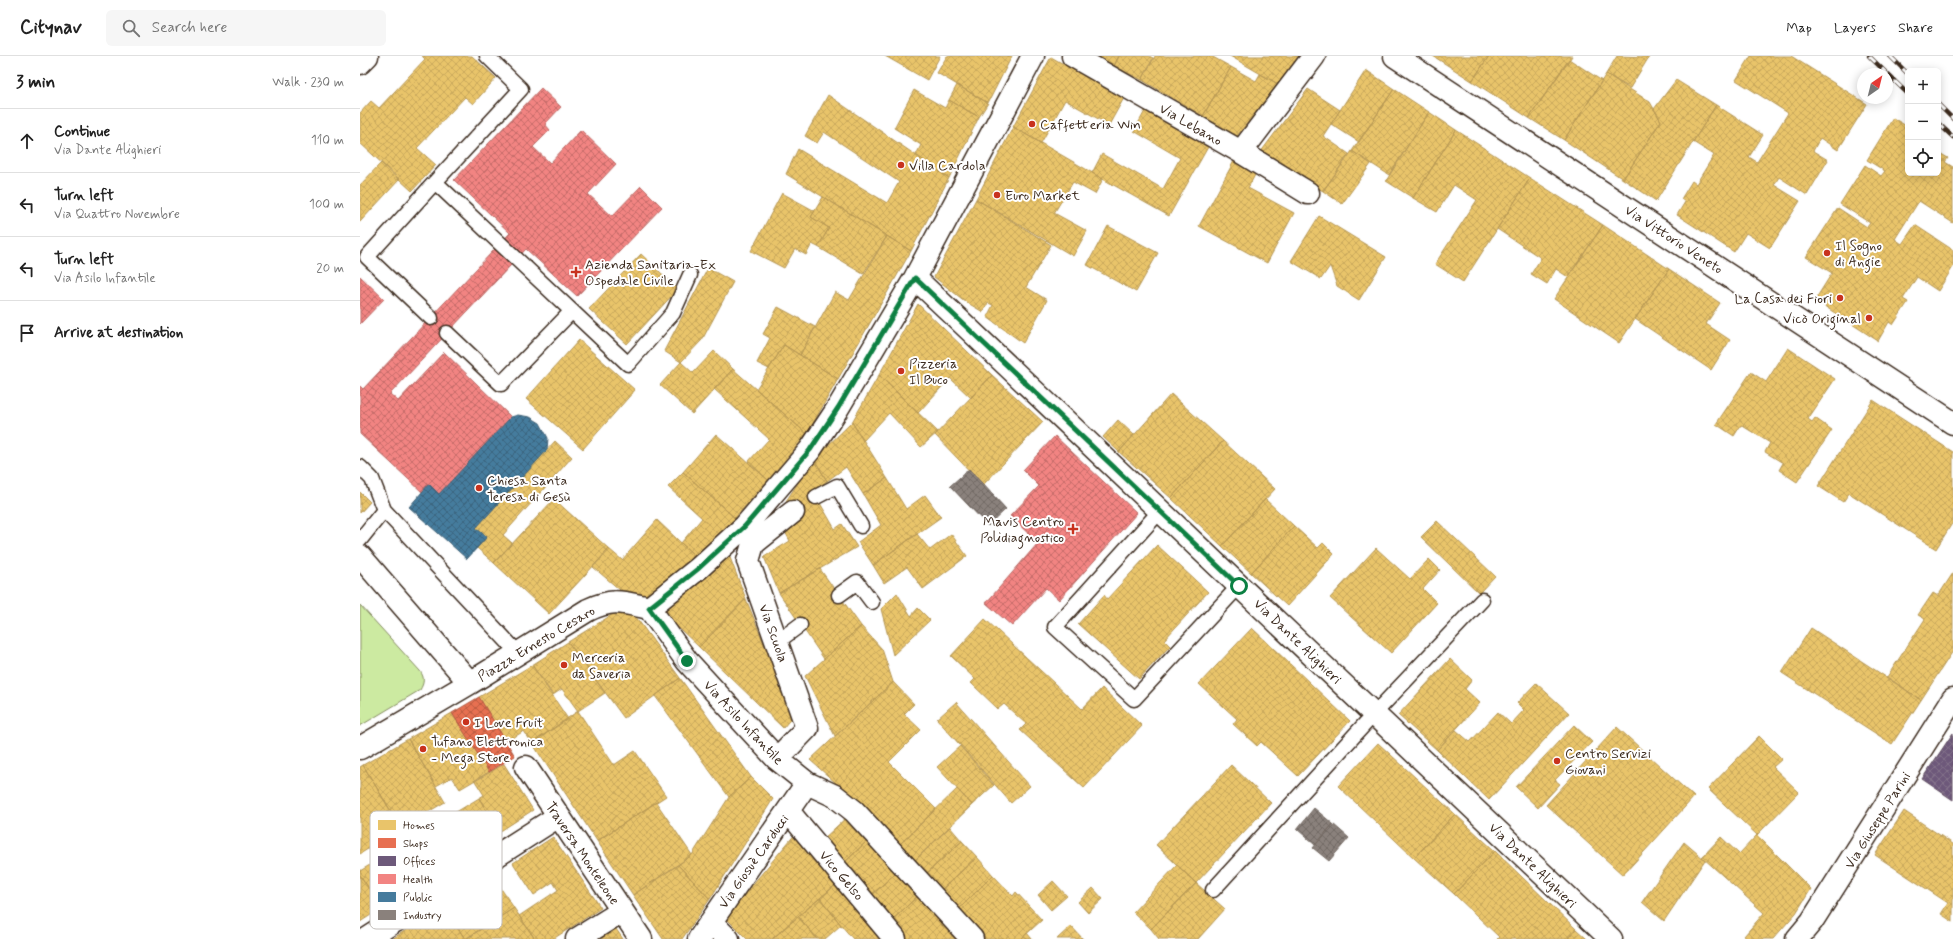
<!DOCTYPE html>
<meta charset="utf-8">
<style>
body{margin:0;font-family:Mynerve,sans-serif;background:#f6f6f6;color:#222}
.controls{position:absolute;right:12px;top:12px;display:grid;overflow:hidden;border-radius:6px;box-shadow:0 2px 10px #0003}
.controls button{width:36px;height:36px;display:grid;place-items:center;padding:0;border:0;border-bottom:1px solid #e0e0e0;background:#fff;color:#222;font:20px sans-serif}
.compass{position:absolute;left:1497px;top:12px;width:36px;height:36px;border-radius:50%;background:#fff;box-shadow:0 2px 10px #0003;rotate:35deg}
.stop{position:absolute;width:12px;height:12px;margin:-9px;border:3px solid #0b8043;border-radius:50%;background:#fff}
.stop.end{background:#0b8043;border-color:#fff;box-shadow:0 1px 4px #0008}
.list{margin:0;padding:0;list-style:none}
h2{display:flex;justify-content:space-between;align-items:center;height:52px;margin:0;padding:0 16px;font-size:17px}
h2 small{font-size:13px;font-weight:400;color:#767676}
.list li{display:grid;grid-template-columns:26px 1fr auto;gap:12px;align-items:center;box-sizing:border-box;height:64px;padding:0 16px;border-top:1px solid #e0e0e0}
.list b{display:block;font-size:15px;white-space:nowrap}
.list p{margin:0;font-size:13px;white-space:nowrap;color:#767676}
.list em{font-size:13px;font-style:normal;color:#767676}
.icon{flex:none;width:22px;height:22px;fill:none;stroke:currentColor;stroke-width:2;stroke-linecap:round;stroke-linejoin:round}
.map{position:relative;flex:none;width:1593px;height:883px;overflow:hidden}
header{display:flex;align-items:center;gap:24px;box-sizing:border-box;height:56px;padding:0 20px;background:#fff;border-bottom:1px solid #e0e0e0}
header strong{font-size:19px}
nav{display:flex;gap:22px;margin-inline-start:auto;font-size:14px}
.search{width:280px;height:36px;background:#f6f6f6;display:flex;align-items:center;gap:10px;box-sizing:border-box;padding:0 14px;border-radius:6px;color:#767676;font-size:15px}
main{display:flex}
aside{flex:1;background:#fff}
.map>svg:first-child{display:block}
.park{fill:#cceaa1;stroke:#848a60}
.homes{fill:url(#homes-cross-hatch);stroke:#b59653}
.shops{fill:url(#shops-cross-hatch);stroke:#b35a42}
.offices{fill:url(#offices-cross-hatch);stroke:#5e4b5e}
.health{fill:url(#health-cross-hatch);stroke:#bb6964}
.public{fill:url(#public-cross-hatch);stroke:#426377}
.industry{fill:url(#industry-cross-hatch);stroke:#726760}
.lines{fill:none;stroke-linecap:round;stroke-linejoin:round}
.lane-casing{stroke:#3b2a1e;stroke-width:17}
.street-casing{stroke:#3b2a1e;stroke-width:25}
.primary-casing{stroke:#3b2a1e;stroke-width:25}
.lane{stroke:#fff;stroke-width:14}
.street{stroke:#fff;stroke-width:22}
.primary{stroke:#fff;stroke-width:22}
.rail-casing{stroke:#3b2a1e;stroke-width:4.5}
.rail{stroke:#fff;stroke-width:3;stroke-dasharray:9;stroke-linecap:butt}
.route{stroke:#0b8043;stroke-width:5}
.poi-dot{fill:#c8321e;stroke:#fff;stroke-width:1.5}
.labels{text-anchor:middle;stroke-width:4;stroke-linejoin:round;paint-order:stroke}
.poi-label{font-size:14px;fill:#3b2a1e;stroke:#fff;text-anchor:start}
.street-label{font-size:14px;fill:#3b2a1e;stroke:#fff}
.key{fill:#fff;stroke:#c4bfbc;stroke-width:1}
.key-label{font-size:11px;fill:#3b2a1e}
</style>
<header>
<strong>Citynav</strong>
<div class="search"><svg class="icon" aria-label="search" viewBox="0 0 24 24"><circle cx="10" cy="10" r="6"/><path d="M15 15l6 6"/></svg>Search here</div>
<nav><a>Map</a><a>Layers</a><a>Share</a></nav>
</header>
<main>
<aside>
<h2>3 min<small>Walk · 230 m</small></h2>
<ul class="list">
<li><svg class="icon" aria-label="ahead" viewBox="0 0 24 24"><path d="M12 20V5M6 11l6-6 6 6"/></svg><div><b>Continue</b><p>Via Dante Alighieri</p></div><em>110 m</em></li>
<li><svg class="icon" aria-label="left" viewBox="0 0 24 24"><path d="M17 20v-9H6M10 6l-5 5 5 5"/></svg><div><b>Turn left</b><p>Via Quattro Novembre</p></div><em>100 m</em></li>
<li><svg class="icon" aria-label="left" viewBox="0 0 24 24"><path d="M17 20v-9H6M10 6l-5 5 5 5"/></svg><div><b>Turn left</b><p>Via Asilo Infantile</p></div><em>20 m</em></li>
<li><svg class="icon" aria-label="arrive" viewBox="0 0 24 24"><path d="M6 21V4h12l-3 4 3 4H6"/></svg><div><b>Arrive at destination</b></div></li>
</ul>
</aside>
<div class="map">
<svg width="1593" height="883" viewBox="0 0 1593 883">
<defs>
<pattern id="homes-cross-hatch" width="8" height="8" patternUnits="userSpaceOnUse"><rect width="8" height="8" fill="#e9c46a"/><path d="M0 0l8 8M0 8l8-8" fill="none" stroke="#c9a95b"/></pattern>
<pattern id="shops-cross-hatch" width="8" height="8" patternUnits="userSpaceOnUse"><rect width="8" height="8" fill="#e76f51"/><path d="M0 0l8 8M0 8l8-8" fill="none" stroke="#bc5b43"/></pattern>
<pattern id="offices-cross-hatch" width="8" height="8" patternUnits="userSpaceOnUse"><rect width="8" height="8" fill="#6d597a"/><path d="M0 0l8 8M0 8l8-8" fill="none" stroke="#83728a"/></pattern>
<pattern id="health-cross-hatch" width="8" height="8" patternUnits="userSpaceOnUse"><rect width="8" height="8" fill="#f28482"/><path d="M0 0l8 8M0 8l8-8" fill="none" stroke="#c56c6a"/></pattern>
<pattern id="public-cross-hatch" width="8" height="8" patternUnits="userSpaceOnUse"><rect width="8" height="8" fill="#457b9d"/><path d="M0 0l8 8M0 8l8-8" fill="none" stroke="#3b657f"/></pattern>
<pattern id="industry-cross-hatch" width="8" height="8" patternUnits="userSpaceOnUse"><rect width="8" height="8" fill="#8a817c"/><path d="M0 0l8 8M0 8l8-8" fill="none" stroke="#726a65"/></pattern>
</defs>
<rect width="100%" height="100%" fill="#fff"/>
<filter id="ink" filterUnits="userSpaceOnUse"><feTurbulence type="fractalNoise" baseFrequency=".025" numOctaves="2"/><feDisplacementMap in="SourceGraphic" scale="8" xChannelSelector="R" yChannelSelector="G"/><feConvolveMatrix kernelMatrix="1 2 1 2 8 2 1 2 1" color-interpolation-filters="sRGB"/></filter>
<g filter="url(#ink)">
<!-- park -->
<path class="park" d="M0,549L60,615C65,622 64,627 60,634L0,670Z"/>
<!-- homes -->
<path class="homes" d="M62,0H112L136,22L113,48L105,41L57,92L76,109L52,135L0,87V57L11,45L19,52L65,3Z
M525,0H580L567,24Z
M587,0H652L628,47L577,17Z
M737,0H759L754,10Z
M759,0H789L793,2L782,24L754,10Z
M795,0H851L871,11L843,60L782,24Z
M870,0H939L918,28Z
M1073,0H1129L1112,25Z
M1129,0H1212L1169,62L1112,25Z
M1257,0L1289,1L1270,32L1246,18Z
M1391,0H1431L1507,48L1478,94L1460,82L1453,95L1468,104L1447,139L1419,121L1414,129L1440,145L1410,192L1386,177L1374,196L1317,159L1325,146L1321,143L1332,125L1336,128L1354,99L1333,86L1356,49L1403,79L1389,101L1397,106L1428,57L1376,24Z
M691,1L764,42L749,69L705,44L681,87L653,71Z
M1209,3L1242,25L1204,84L1169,62Z
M871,11L896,25L900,18L918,28L877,80L843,60Z
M1006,14L1034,33L999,86L971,68Z
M1246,18L1290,46L1301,65L1263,123L1204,84Z
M1316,24L1356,49L1296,145L1263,123L1301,65L1294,53Z
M597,29L628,47L619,61L589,44Z
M948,33L980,54L963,80L989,98L963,135L900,97Z
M1034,33L1069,56L1029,119L992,95Z
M554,34L585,52L589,44L619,61L589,122L556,99L561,89L534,72Z
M468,39L589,122L551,195L426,118L438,93L527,147L539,126L464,76L457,87L445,80Z
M785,55L848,91L809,160L732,117L742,98L803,133L820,102L774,75Z
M1069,56L1096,74L1053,142L1026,125Z
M1533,62L1548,71V117H1578V96L1588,102L1585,106L1593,111V167L1559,145L1535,183L1542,188L1555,169L1593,194V211L1578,235L1557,221L1543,243L1548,246L1533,269L1529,266L1518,285L1455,244L1472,217L1446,201L1478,152L1507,171L1510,167L1480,148L1505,109L1521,120L1525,115L1507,104Z
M653,71L743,123L735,138L713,126L694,157L727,175L713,200L616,143Z
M1096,74L1170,122L1103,226L1075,208L1117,144L1094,129L1077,156L1053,142Z
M992,95L1011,108L982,148L963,135Z
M874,105L896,117L888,132L934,157L907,207L839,170Z
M21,107L39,124L0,166V129Z
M1170,122L1243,169L1208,221L1196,213L1187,228L1171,218L1181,202L1137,173Z
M422,137L455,155L451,161L469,172L458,191L452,188L446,199L435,193L424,212L391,195Z
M463,141L527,180L503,218L458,191L469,172L451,161Z
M616,143L691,189L666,231L687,244L663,287L627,261L633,249L628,247L623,256L606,246L574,221Z
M959,160L1026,201L999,244L977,230L970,210L961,223L931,205Z
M1243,169L1309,213L1259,287L1194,243Z
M748,170L798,197L776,236L727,209Z
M527,180L551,195L478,323L440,299L475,236L489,244Z
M281,198L318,233L267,288L229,253Z
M348,212L373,226L342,284L321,306L304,295Z
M1309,213L1360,247L1346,268L1370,284L1351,314L1275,263Z
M558,248L632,319L611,342L590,322L558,357L519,319Z
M418,251L455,271L440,299L424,289L409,313L397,307L410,282L403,278Z
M219,284L275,334L223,393L166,343Z
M424,289L478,323L447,378L396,333Z
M1428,292L1475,323L1448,363L1452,366L1455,362L1472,374L1437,426L1419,414L1423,407L1405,396L1410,387L1381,369L1374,380L1356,368L1391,316L1406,326Z
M354,295L373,313L332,358L300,329L321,306L333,317Z
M373,313L447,378L408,424L388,406L409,383L354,333Z
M519,319L578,376L561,391L529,357L503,385L492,366Z
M632,319L683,366L623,429L575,379Z
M811,338L863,385L811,442L759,396Z
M1513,344L1593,396V466L1576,493L1489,437L1483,446L1458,430Z
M758,364L774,379L759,396L743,381Z
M492,366L527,422L503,438L486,411L467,425L454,403Z
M356,378L408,424L375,462L323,416Z
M195,385L212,401L143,479L152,487L134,507L117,492L127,481L116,472Z
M863,385L915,433L862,490L811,442Z
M454,403L467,425L453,435L475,473L482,468L497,491L419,537L404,501L430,485L423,472L438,465L426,445Z
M323,416L375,462L337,502L321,487L342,462L308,431Z
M527,422L546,453L565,439L581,461L513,509L498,486L521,469L503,438Z
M0,436L10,446L0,457Z
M194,443L249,493L189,558L134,507Z
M905,443L934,470L891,517L862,490Z
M297,464L337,502L288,540L260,534L233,511L249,493L262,504Z
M1077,465L1135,520L1119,537L1061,481Z
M934,470L958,492L963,487L974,498L927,550L891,517Z
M557,478L570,494L591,478L607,500L563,533L547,511L524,527L513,509Z
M797,489L848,536L804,584L810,590L779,623L718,568L744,539L747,543Z
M1016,492L1050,523L1069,503L1080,514L1063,533L1077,547L1031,597L970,542Z
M369,499L386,543L339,591L300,554Z
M460,513L501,570L464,603L419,537Z
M1593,517V595L1561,644L1527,621L1565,563L1558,559L1573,537L1578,540Z
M537,537L551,560L558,552L570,564L533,599L521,553Z
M386,543L433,660L423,672L339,591Z
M258,555L273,557L320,622L264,662L208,586Z
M625,563L722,653L742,632L782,670L724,732L660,674L666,668L644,648L638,653L611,627L615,623L591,600Z
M501,570L522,593L533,626L475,680L445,620Z
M892,572L990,665L938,720L901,686L897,690L873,668L877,663L839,628Z
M1451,572L1561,644L1532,688L1422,617Z
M208,586L245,637L218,655L202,633L193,639L172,609Z
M1090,603L1112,624L1105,633L1120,647L1077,694L1038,659Z
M172,609L208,663L172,687L164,675L146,686L119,641Z
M320,622L391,721L369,741L295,640Z
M533,626L554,648L544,658L561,674L529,706L576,753L538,790L494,743L450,704Z
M1176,627L1209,657L1129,744L1077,694L1096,674L1110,686L1138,656L1151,668L1164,654L1157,647Z
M596,646L670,730L651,747L577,663Z
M218,655L254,709L275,695L306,740L237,785L172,687Z
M92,657L129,716L100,733L92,721L76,730L48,683Z
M1214,669L1232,686L1195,724L1200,728L1178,752L1156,731Z
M1257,671L1334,741L1263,819L1186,749Z
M1399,680L1422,703L1413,711L1439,736L1397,779L1348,733Z
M48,683L85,746L41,772L3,709Z
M1018,687L1095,758L1054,802L978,730Z
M600,690L634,729L612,749L577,711Z
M144,708L173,754L139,776L119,742L124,739L115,725Z
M3,709L41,772L0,798V711Z
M871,709L911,747L836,827L796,789Z
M391,721L413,743L350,843L318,809L332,799L369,741Z
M597,733L612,749L553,806L538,790Z
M119,742L139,776L22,852L0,819V815Z
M296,746L332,799L273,839L237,785Z
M1544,755L1593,788V866L1581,858L1588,847L1515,799Z
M1095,758L1135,795L1094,838L1054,802Z
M489,759L510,782L481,810L461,785Z
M590,771L602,785L565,819L553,806Z
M437,776L479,826L412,883H387L365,861Z
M1397,779L1451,833L1436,857L1413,883H1388L1384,880L1404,857L1342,801L1361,781L1379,798Z
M193,781L241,852L193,883H175L159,860L198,834L193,826L174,839L153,807Z
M510,782L540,813L508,842L481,810Z
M602,785L617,801L580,835L565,819Z
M1324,786L1345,804L1304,865L1282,846Z
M1135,795L1216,873L1207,883H1137L1139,881L1094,838Z
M617,801L633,819L597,855L580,835Z
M318,809L350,843L322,883H303L273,839Z
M817,809L836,827L791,873L773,856Z
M540,813L562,836L529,867L508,842Z
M0,819L22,852L0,866Z
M132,819L154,852L105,883L84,850Z
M633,819L653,840L656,836L682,864L661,883H623L597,855Z
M693,825L707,840L691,854L678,839Z
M479,826L526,883H493L481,869L460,842Z
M836,827L865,853L838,883H799L791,873Z
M733,832L743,843L728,857L718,846Z
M562,836L604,883H541L529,867Z
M460,842L481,869L465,883H457L438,860Z
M84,850L105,883H32Z
M154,852L175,883H106Z
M438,860L457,883H412Z
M711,870L723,883H697Z
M256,873L263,883H240Z
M1216,873L1227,883H1207Z
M667,877L672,883H661Z"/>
<!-- shops -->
<path class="shops" d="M119,641L155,700L129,716L92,657Z"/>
<!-- offices -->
<path class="offices" d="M1593,677V744L1562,723Z"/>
<!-- health -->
<path class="health" d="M181,32L201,51L185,68L190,74L173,91L190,107L221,74L256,108L228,138L252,160L281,130L302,151L217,240L166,193L30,338L38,345L84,296L151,361L79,438L69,428L62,436L0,378V330L3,333L150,177L94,124Z
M0,220L24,243L0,268Z
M695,380L777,457L699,544L686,532L652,570L626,547L678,487L650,460L679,430L663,414Z"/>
<!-- public -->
<path class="public" d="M158,359L170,361L180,367L188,382L187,394L116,472L127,481L107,503L49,451L69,428L79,438L151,361Z"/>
<!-- industry -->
<path class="industry" d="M609,413L646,453L628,470L590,430Z
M954,752L973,768L955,789L937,773Z
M973,768L989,782L969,805L953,792Z"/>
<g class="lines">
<defs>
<path id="lane" d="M127,0L161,33L75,126L268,308L313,257L330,219
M71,262L7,201L75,126
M87,277L141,328L212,255
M0,411L12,423L24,454L0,484
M456,441L477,430L501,470
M24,454L158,597
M800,455L695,571L774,643L879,530
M479,539L497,526L512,546
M417,586L440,569
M853,834L1014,658L1122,544"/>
<path id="street" d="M713,0L881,96L948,137
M0,7L7,0
M881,96L954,0
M555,222L1251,883
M0,500L110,627L0,692
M289,552L339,512L385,470L450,394L478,352L555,222L673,0
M289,552L327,605L417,703L447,727L475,740L494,755L612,883
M110,627L228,554C253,542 262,546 289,552
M417,703L447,672L388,505L393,488L433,456
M166,711L281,883
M428,755L535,883
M351,866L368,883
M7,883L197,761
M217,883L262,855
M339,883L447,727
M1437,883L1452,865L1593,643"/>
<path id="primary" d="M1035,0L1593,367"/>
</defs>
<!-- lane casing -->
<use href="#lane" class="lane-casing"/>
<!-- street casing -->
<use href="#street" class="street-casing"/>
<!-- primary casing -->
<use href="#primary" class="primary-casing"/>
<!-- lane -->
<use href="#lane" class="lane"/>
<!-- street -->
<use href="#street" class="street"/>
<!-- primary -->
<use href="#primary" class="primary"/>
<defs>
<path id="rail" d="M1509,0L1548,38
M1530,0L1548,18
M1578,48L1593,63
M1578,67L1593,81"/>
</defs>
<!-- rail casing -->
<use href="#rail" class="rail-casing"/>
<!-- rail -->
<use href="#rail" class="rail"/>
</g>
</g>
<g class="lines" filter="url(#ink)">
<!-- route -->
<path class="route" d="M327,605L289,552L339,512L385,470L450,394L478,352L555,222L879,530"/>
</g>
<!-- markers -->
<g class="poi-dot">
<circle cx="672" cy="68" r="4"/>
<circle cx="541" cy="109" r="4"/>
<circle cx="637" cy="139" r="4"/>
<circle cx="1467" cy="197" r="4"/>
<path d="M214 210h4v4h4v4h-4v4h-4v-4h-4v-4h4z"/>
<circle cx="1480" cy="242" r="4"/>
<circle cx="1509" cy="262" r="4"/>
<circle cx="541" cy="315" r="4"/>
<circle cx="119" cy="432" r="4"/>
<path d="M711 467h4v4h4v4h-4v4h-4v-4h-4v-4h4z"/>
<circle cx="204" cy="609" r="4"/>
<circle cx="106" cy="666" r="4"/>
<circle cx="63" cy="693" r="4"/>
<circle cx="1197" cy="705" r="4"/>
</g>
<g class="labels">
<!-- poi labels -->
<g class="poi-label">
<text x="680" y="73">Caffetteria Win</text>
<text x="549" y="114">Villa Cardola</text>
<text x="645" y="144">Euro Market</text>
<text x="1475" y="194">Il Sogno<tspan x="1475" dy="16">di Angie</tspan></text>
<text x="225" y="213">Azienda Sanitaria-Ex<tspan x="225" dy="16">Ospedale Civile</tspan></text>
<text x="1472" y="247" text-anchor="end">La Casa dei Fiori</text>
<text x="1501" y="267" text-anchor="end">Vicò Original</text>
<text x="549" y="312">Pizzeria<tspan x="549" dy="16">Il Buco</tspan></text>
<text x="127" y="429">Chiesa Santa<tspan x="127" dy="16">Teresa di Gesù</tspan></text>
<text x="704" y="470" text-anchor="end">Mavis Centro<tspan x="704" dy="16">Polidiagnostico</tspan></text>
<text x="212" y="606">Merceria<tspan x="212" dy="16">da Saveria</tspan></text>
<text x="114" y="671">I Love Fruit</text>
<text x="71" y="690">Tufano Elettronica<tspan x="71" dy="16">- Mega Store</tspan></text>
<text x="1205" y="702">Centro Servizi<tspan x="1205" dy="16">Giovani</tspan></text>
</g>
<!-- street labels -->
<g class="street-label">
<text transform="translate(831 68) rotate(30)" y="5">Via Lebano</text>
<text transform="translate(1314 183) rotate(33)" y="5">Via Vittorio Veneto</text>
<text transform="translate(414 577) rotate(70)" y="5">Via Scuola</text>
<text transform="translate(938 585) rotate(44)" y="5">Via Dante Alighieri</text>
<text transform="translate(176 587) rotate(-31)" y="5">Piazza Ernesto Cesaro</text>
<text transform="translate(384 666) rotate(47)" y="5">Via Asilo Infantile</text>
<text transform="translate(1517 764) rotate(-58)" y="5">Via Giuseppe Parini</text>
<text transform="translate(223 797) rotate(56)" y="5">Traversa Monteleone</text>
<text transform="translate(393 805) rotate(-55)" y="5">Via Giosuè Carducci</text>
<text transform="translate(1173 809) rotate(44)" y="5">Via Dante Alighieri</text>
<text transform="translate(482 819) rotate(50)" y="5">Vico Gelso</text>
</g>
</g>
<!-- legend -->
<rect x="10" y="755" width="132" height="118" rx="6" class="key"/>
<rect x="18" y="764" width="18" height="10" fill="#e9c46a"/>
<rect x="18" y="782" width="18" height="10" fill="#e76f51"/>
<rect x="18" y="800" width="18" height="10" fill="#6d597a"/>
<rect x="18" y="818" width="18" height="10" fill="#f28482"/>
<rect x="18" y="836" width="18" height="10" fill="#457b9d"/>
<rect x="18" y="854" width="18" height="10" fill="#8a817c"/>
<g class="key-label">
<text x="43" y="773">Homes</text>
<text x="43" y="791">Shops</text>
<text x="43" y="809">Offices</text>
<text x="43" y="827">Health</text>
<text x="43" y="845">Public</text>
<text x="43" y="863">Industry</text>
</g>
</svg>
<div class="controls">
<button>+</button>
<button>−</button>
<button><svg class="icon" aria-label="locate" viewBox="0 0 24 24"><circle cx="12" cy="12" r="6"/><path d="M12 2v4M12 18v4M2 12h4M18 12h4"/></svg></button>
</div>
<svg class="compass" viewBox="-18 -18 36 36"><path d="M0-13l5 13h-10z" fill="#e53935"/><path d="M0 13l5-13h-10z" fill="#767676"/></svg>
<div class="stop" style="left:879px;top:530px"></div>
<div class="stop end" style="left:327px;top:605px"></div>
</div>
</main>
